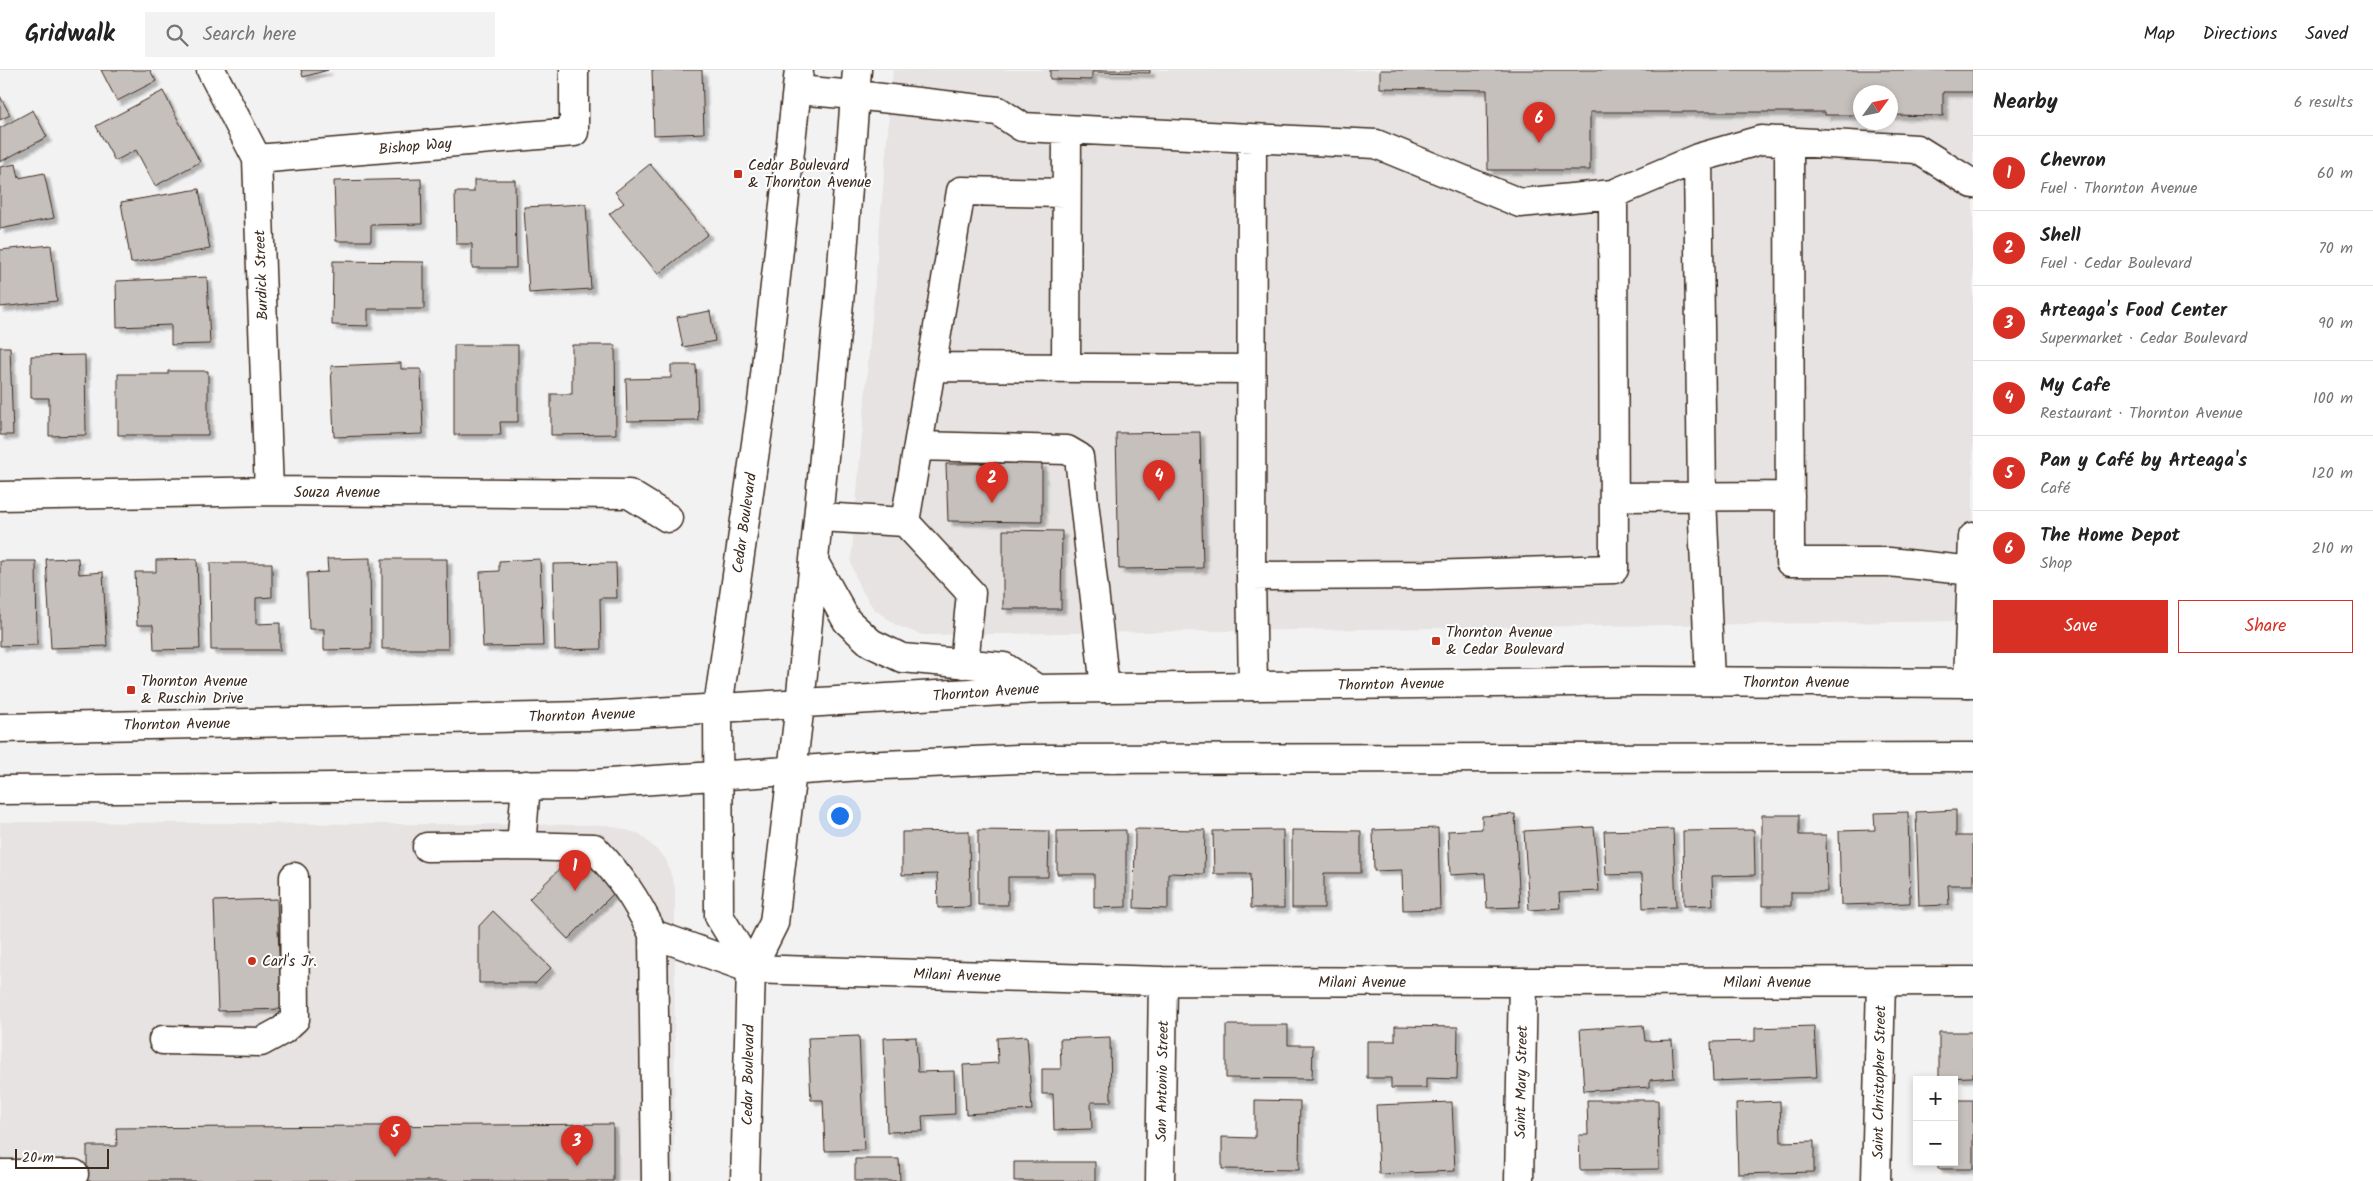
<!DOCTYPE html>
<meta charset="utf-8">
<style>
body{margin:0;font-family:Kalam,sans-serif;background:#f2f2f2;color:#222}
.controls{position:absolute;right:15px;bottom:15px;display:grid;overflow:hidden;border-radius:0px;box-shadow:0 2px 8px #0003}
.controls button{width:45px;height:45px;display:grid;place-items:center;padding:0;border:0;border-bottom:1px solid #e0e0e0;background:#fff;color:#222;font:25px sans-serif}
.compass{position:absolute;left:1853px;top:15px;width:45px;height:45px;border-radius:50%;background:#fff;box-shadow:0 2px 8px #0003;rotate:57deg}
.scale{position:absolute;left:15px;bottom:12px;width:94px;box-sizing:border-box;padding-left:5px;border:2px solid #3b2a1e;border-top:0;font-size:14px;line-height:18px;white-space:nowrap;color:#3b2a1e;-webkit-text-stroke:4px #fff;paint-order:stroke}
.you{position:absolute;left:839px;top:745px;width:18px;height:18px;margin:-12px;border:4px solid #fff;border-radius:50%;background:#1a73e8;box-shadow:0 0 0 8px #1a73e833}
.badge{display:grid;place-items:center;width:32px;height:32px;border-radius:50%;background:#d93025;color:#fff;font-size:16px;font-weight:700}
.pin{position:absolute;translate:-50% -41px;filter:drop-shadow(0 1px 2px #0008)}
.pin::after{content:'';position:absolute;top:26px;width:18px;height:15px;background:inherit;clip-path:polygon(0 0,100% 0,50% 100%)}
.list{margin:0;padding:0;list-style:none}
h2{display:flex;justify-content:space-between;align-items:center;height:65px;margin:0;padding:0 20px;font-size:21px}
h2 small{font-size:16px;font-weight:400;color:#767676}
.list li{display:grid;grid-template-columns:32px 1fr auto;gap:15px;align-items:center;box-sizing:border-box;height:75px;padding:0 20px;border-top:1px solid #e0e0e0}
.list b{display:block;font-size:19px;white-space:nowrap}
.list p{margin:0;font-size:16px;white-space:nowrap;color:#767676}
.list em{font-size:16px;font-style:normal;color:#767676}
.actions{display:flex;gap:10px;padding:15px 20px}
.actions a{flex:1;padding:11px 0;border:1px solid #d93025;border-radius:0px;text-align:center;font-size:18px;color:#d93025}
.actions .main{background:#d93025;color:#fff}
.icon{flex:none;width:28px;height:28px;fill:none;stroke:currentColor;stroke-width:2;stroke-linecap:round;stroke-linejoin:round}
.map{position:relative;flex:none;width:1973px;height:1111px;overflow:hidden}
header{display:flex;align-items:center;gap:30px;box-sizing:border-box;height:70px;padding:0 25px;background:#fff;border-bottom:1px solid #e0e0e0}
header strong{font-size:24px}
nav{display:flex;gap:28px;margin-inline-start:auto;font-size:18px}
.search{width:350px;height:45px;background:#f2f2f2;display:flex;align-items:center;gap:12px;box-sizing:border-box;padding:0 18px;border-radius:0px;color:#767676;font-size:19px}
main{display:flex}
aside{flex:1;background:#fff}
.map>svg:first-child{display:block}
.built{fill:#e6e3e2;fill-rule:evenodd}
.building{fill:#c6c0bd;stroke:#3b2a1e;filter:url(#shadow)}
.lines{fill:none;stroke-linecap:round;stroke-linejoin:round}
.minor-casing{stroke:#3b2a1e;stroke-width:31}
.major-casing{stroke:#3b2a1e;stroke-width:31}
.minor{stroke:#fff;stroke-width:28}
.major{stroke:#fff;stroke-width:28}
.poi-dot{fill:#c8321e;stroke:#fff;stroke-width:2}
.labels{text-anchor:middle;stroke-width:4;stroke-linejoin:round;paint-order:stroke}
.street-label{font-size:15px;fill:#3b2a1e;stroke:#fff}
.poi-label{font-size:15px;fill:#3b2a1e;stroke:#fff;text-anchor:start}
</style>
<header>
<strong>Gridwalk</strong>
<div class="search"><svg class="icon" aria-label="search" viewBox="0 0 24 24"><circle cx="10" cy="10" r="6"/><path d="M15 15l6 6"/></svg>Search here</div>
<nav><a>Map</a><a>Directions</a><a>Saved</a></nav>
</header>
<main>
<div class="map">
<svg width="1973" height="1111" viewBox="0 0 1973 1111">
<defs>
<filter id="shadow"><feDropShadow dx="4.5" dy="4.5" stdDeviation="1" flood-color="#0004"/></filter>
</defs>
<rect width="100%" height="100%" fill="#f3f2f2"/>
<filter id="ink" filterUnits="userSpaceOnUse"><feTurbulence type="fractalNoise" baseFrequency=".02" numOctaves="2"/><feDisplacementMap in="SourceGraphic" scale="10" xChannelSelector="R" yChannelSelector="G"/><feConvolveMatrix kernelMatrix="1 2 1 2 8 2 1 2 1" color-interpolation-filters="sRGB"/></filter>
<g filter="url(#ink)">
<!-- built -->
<path class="built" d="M893,0H1973V551L922,565L896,555L873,538L859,516L851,493ZM1860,22H1890V52H1860Z
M0,752L608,755L640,764L666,789L675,818L674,1111H0Z"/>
<!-- building -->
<path class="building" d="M101,0H150L156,11L117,31Z
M301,0H328L303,7Z
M652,0H702L704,63L654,65Z
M1050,0H1150V3L1092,2V10L1050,9Z
M1380,0H1973V22H1943V46L1890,45V22H1860V45H1825V42H1590V100H1488L1487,20L1380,18Z
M163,21L200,92L155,116L136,80L115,91L96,56Z
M0,26L10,45L0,50Z
M33,40L47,67L0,92V58Z
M16,94L19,108L44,103L54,148L0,159V97Z
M650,94L708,164L658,204L609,144L624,133L615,122Z
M421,109L422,154L371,155V171H336L334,111Z
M474,110H515L516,198H472V174H456L455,122H474Z
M199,119L210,179L131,193L121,132Z
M586,134L591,219L529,223L524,137Z
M51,175L57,231L0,237V180Z
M333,191L424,192V239H368V256L332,255Z
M207,207L210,274L171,275V255L117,257L116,211Z
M710,241L715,271L683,277L677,247Z
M454,275H518V352H500L501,365H454Z
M572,275H615L616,364L551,365V324H572Z
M0,277H10L13,365H0Z
M85,285L86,365L49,366V328H31V286Z
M401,293V299H421L423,364L334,367L331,296Z
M671,295H696L698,350L627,351L626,309L671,308Z
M168,301H208V365H118V304H168Z
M1200,362L1203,498L1119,499L1116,363Z
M1042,393V452L948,451L946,394Z
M1003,460L1062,461L1061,539H1003Z
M78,488L79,504L103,502L107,576L51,578L46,489Z
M370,488L371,579L324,580V559H309L307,503L328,502L327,489Z
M197,489L200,579L154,580L153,555H137L135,502H156V490Z
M382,489H447L448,579H382Z
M540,489L543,576L483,577L480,502L499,501V491Z
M0,491H36L37,575L0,576Z
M210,493H272V527L256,528V554L280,553V580H211Z
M616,493L617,528H600L601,579L555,580L553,494Z
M1956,740V766H1973V815H1948L1949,835L1919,836L1916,742Z
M1908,742L1910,833L1841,835L1839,761L1875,760L1874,743Z
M1515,744L1520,837L1487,838L1485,803L1450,805L1448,761L1482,759V746Z
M1762,745H1799V765H1826L1827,822H1791V836H1762Z
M1594,757L1599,821L1559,823L1560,838L1529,840L1524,761Z
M1438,758L1440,839L1403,840L1402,800L1374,801L1373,760Z
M1135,759L1205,760L1204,804L1168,803V839L1134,838Z
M1673,759L1676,837L1643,838L1642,804L1606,805L1604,761Z
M978,760L1049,761L1048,807H1008V835H978Z
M1126,760V837L1094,838V804H1057V761Z
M1283,760L1284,838H1251L1250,804H1214L1213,761Z
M1292,760L1361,761V803H1324V838H1292Z
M1754,760L1755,805L1712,806L1713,835L1684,836L1683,761Z
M969,761L970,837L938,838L937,804L902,805V762Z
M583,776L622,815L568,869L529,829Z
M277,829L281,939L218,941L214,831Z
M493,841L551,898L536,913H479V856Z
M1226,955H1288V975H1313L1312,1009L1226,1008Z
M1643,955L1645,971L1672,970L1674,1008L1650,1010V1017L1584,1021L1580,959Z
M1395,956L1458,957L1457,1009L1426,1008V1018H1391V1008H1367V971H1395Z
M1814,956L1817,1007L1713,1011L1711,972L1755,971V958Z
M1939,962H1973V1007L1939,1008Z
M859,966L864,1080L825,1081L823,1030H811L808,968Z
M1027,966L1032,1040L966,1044L963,995L998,993L997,968Z
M916,967L918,1002L954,1001L955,1044L922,1046L923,1061L887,1062L884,968Z
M1110,967L1111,1032H1091L1092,1059L1054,1060L1053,1024H1042V999H1061L1060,969Z
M1255,1030L1300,1031L1299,1100L1222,1099V1067L1255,1068Z
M1587,1030H1658L1659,1099L1580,1100L1579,1065H1588Z
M1954,1030H1973V1099H1938V1092H1954Z
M1780,1031L1781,1072L1814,1071V1102L1738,1104L1736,1033Z
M1452,1032L1455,1101L1379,1104L1376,1035Z
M613,1054V1111H87V1076H117L116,1058Z
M855,1089H899L900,1111H855Z
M1014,1092H1095V1111H1014Z"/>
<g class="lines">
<defs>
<path id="minor" d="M211,0L257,89L269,421
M797,20L855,25L998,41L1022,57L1376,74L1520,133L1613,124L1698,88L1761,70L1917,79L1973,114
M1252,69L1251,506L1253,616
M1789,72L1790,492H1889L1973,501
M1698,88L1702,427L1710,611
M257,89L574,62V0
M931,297L1250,299
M1066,297L1067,60
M918,376L1067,380L1079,387L1105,618
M0,426L269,421L629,424L668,448
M1614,427L1790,426
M819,447L905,452L971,523L964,594
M905,452L961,121L1066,123
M1251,506L1428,505L1614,499L1613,124
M1968,613L1973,467
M526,715L521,776L594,778C621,807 636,829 653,864L751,899L1163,911L1523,912L1973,911
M427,777L521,776
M653,864L656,1111
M163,970L261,972L283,960L295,949L294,807
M0,1104H74
M1160,1111L1163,911
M1519,1111L1523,912
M1876,1111L1881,912"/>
<path id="major" d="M814,492L847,551L871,573L902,588L1004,597L1037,619
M0,658L588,646L1037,619L1641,611L1973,613
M0,720L579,715L862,696L1018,689L1973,687
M751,899L719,846L718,637L762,332L799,0
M745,1111L751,899L774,853L800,634L840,222L857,0"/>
</defs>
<!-- minor casing -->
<use href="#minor" class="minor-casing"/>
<!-- major casing -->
<use href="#major" class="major-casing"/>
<!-- minor -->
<use href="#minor" class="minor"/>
<!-- major -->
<use href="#major" class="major"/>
</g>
</g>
<!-- markers -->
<g class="poi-dot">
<rect x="733" y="99" width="10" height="10" rx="2.5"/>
<rect x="1431" y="566" width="10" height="10" rx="2.5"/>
<rect x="126" y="615" width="10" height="10" rx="2.5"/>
<circle cx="252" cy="891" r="5"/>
</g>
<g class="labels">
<!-- street labels -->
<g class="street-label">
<text transform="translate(415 76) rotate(-5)" y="5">Bishop Way</text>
<text transform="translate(261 205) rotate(-92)" y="5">Burdick Street</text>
<text x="337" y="427">Souza Avenue</text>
<text transform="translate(744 453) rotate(-82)" y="5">Cedar Boulevard</text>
<text x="1796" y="617">Thornton Avenue</text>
<text transform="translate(1391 614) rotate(-1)" y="5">Thornton Avenue</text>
<text transform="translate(986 622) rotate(-4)" y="5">Thornton Avenue</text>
<text transform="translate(582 645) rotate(-2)" y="5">Thornton Avenue</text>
<text transform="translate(177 654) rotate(-1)" y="5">Thornton Avenue</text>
<text transform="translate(957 905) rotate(2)" y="5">Milani Avenue</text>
<text x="1362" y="917">Milani Avenue</text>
<text x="1767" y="917">Milani Avenue</text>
<text transform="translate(748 1005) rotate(-89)" y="5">Cedar Boulevard</text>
<text transform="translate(1162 1011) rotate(-89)" y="5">San Antonio Street</text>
<text transform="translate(1521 1012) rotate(-89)" y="5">Saint Mary Street</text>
<text transform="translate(1879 1012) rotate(-89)" y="5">Saint Christopher Street</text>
</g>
<!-- poi labels -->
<g class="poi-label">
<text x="748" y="100">Cedar Boulevard<tspan x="748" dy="17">&amp; Thornton Avenue</tspan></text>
<text x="1446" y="567">Thornton Avenue<tspan x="1446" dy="17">&amp; Cedar Boulevard</tspan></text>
<text x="141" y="616">Thornton Avenue<tspan x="141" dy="17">&amp; Ruschin Drive</tspan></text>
<text x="262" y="896">Carl's Jr.</text>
</g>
</g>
</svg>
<div class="controls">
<button>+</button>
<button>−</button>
</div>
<svg class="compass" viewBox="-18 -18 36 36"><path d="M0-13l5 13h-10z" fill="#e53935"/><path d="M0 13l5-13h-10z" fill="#767676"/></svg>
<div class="scale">20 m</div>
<div class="you"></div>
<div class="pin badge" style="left:575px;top:821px">1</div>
<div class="pin badge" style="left:992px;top:433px">2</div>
<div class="pin badge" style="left:577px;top:1096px">3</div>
<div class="pin badge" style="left:1159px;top:431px">4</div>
<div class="pin badge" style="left:395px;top:1087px">5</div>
<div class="pin badge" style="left:1539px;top:73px">6</div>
</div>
<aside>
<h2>Nearby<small>6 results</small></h2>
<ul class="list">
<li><span class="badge">1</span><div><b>Chevron</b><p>Fuel · Thornton Avenue</p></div><em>60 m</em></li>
<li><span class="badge">2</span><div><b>Shell</b><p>Fuel · Cedar Boulevard</p></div><em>70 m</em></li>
<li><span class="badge">3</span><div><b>Arteaga's Food Center</b><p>Supermarket · Cedar Boulevard</p></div><em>90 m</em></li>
<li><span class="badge">4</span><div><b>My Cafe</b><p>Restaurant · Thornton Avenue</p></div><em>100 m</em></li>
<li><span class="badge">5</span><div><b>Pan y Café by Arteaga's</b><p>Café</p></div><em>120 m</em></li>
<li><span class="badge">6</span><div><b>The Home Depot</b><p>Shop</p></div><em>210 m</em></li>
</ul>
<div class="actions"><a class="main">Save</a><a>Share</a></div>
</aside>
</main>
